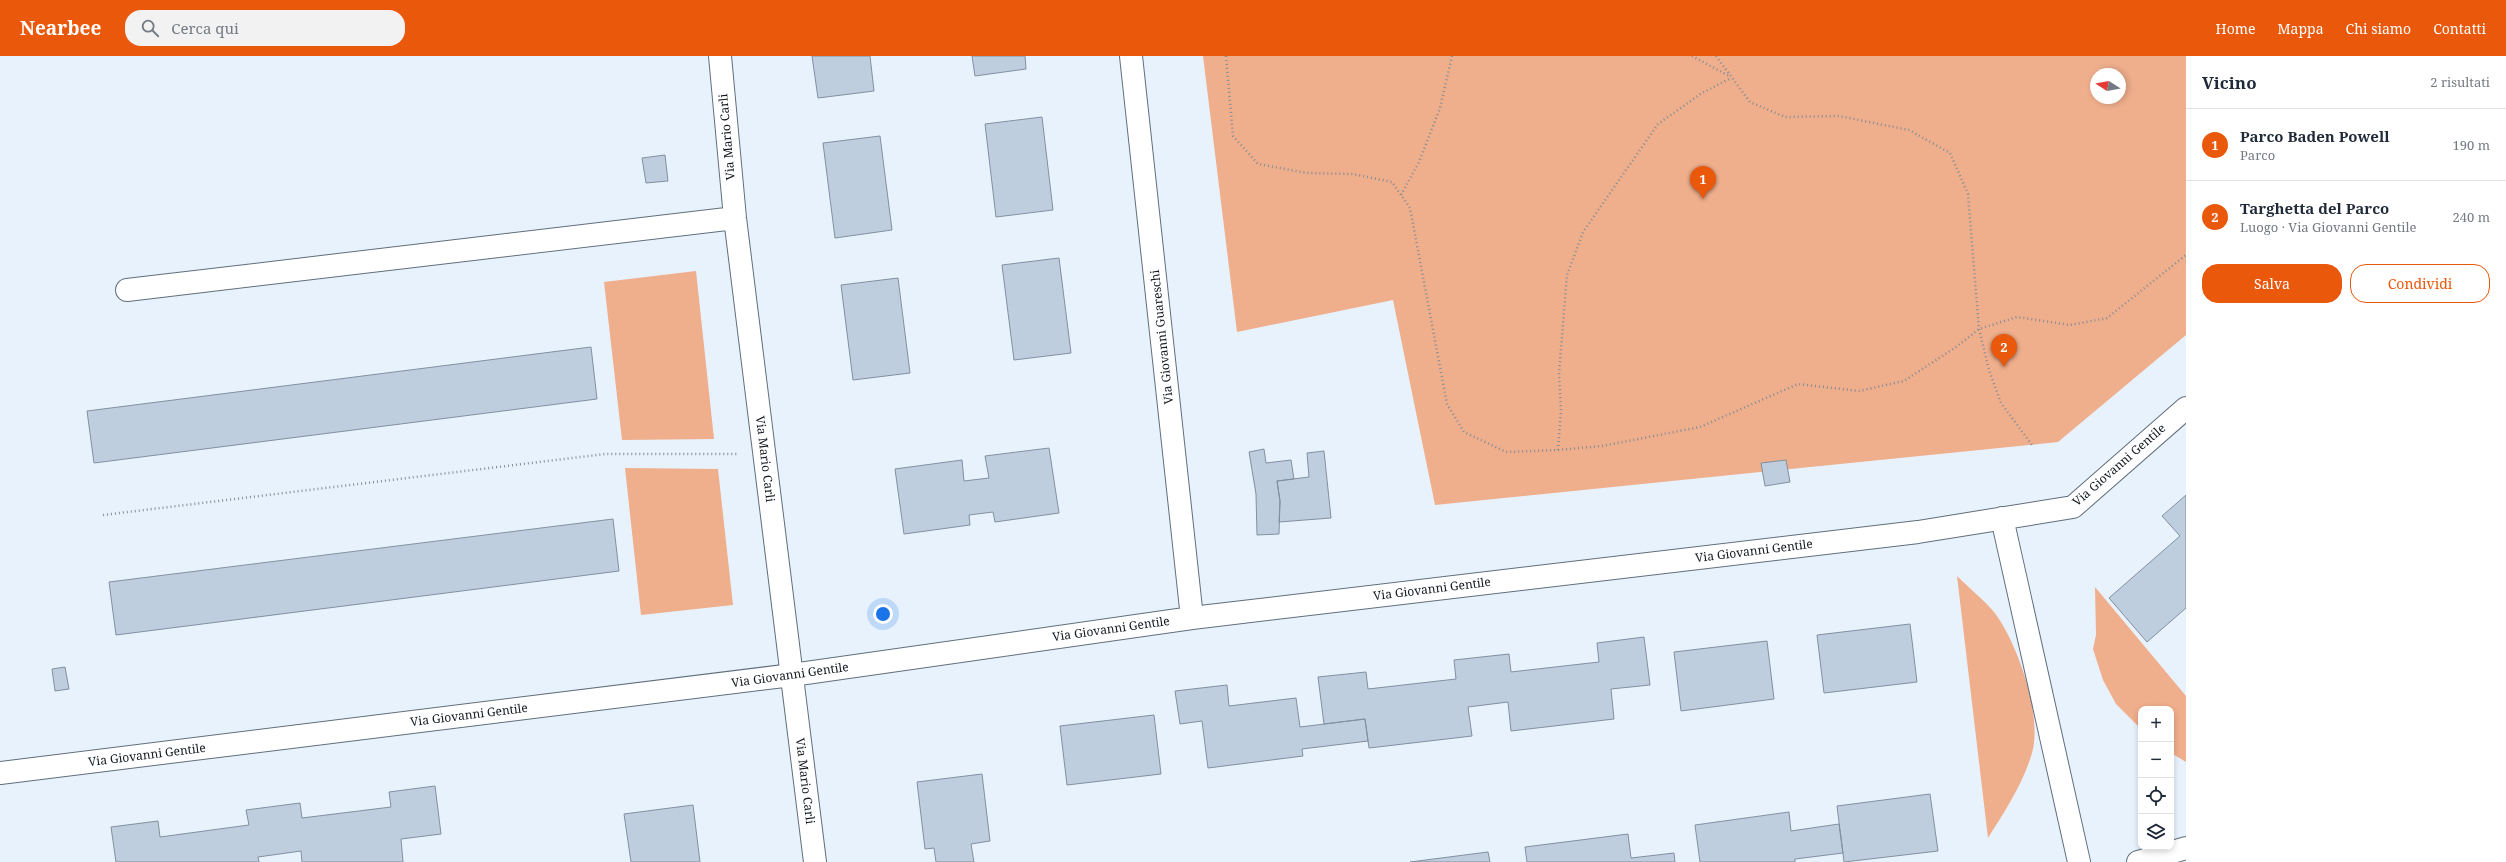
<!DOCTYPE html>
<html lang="it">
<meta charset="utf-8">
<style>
body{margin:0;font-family:"Noto Serif",serif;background:#f2f2f3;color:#1f2937}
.controls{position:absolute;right:12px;bottom:12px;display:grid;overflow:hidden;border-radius:8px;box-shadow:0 2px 6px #0003}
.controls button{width:36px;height:36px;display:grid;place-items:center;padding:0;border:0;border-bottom:1px solid #e0e1e3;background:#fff;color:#1f2937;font:20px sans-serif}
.compass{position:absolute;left:2090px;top:12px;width:36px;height:36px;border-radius:50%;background:#fff;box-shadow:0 2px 6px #0003;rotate:281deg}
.you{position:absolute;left:883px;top:558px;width:14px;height:14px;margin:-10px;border:3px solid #fff;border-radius:50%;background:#1a73e8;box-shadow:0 0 0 6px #1a73e833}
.badge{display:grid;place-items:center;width:26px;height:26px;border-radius:50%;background:#ea580c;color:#fff;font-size:13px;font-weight:700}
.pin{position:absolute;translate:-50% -33px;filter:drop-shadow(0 1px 2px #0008)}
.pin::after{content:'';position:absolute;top:21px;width:14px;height:12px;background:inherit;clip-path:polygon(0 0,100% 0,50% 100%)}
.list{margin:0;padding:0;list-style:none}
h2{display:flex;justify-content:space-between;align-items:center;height:52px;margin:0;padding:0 16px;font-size:17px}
h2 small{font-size:13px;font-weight:400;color:#747a83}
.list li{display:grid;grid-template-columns:26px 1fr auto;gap:12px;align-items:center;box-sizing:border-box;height:72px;padding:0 16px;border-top:1px solid #e0e1e3}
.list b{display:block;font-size:15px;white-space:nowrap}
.list p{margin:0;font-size:13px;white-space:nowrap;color:#747a83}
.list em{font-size:13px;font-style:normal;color:#747a83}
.actions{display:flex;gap:8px;padding:12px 16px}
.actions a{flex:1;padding:9px 0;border:1px solid #ea580c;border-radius:16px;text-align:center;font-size:14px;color:#ea580c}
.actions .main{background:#ea580c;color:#fff}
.icon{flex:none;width:22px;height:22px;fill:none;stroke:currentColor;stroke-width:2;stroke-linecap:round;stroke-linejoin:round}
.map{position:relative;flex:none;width:2186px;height:806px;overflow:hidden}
header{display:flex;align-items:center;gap:24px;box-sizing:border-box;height:56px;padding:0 20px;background:#ea580c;color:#fff}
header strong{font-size:19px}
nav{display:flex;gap:22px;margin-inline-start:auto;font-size:14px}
.search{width:280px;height:36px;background:#f2f2f3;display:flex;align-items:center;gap:10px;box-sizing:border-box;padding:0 14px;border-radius:16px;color:#747a83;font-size:15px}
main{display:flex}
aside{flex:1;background:#fff}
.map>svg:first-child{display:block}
.green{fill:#efae8c;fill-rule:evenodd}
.building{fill:#bfcedf;stroke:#8190a0}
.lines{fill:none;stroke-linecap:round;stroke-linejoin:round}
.minor-casing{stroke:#606e7d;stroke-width:24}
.path{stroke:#858d95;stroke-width:2.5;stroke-dasharray:1 3;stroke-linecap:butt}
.minor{stroke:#fff;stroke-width:22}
.labels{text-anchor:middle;stroke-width:3;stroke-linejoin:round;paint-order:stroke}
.street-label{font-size:12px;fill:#141a20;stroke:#fff}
</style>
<header>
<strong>Nearbee</strong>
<div class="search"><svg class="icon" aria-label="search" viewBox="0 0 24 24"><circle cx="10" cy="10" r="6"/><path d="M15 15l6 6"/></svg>Cerca qui</div>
<nav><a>Home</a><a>Mappa</a><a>Chi siamo</a><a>Contatti</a></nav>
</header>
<main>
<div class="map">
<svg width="2186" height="806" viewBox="0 0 2186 806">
<rect width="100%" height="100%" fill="#e8f2fc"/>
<!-- green -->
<path class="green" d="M1203,0H2186V279L2058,386L1435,449L1393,244L1237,276ZM2096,18H2120V42H2096Z
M696,215L714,383L622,384L604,226Z
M625,412L718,413L733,549L641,559Z
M1957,520C1969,532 1983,543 1994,556C2017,586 2043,659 2032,697C2023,728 2005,755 1988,782Z
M2095,531L2186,640V706L2171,697V653H2141V673L2116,648L2103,624L2093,593L2096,579Z"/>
<!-- building -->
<path class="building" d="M812,0H870L874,35L818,42Z
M972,0H1025L1026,13L975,20Z
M1042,61L1053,154L996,161L985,68Z
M880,80L892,174L835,182L823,87Z
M665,99L668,125L646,127L642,102Z
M1059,202L1071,297L1014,304L1002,209Z
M898,222L910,317L853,324L841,229Z
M591,291L597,343L94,407L87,355Z
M1049,392L1059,457L995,466L993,456L969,459L970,469L904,478L895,413L962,404L964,425L989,422L985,400Z
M1264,393L1266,407L1291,404L1294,423L1277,425L1280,445L1279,478L1257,479L1256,438L1249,396Z
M1324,395L1331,462L1279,466L1280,445L1277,425L1309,421L1307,397Z
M1786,404L1790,426L1765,430L1761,407Z
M2186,439V552L2147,586L2109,542L2180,480L2162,460Z
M613,463L619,515L116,579L109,526Z
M1910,568L1917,626L1824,637L1817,579Z
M1644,581L1650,629L1611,633L1614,663L1511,675L1508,646L1468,651L1472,680L1369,692L1365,663L1324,668L1318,621L1366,616L1368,633L1456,623L1454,604L1509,598L1511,616L1599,606L1597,587Z
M1767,585L1774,643L1681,655L1674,596Z
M65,611L69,633L55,635L52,613Z
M1227,629L1229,650L1296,642L1300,671L1365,663L1368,685L1302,693L1303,700L1208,712L1202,665L1180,668L1175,635Z
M1154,659L1161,718L1067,729L1060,670Z
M982,718L990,785L971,788L974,806H936L934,792L925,793L917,726Z
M435,730L441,778L401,783L403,806H302L301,795L258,801L259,806H116L111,771L158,765L160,781L249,769L246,754L300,747L302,762L391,751L389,736Z
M1930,738L1938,795L1844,806L1837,750Z
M693,749L700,806H631L624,758Z
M1789,756L1791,775L1839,768L1843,797L1795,803V806H1700L1695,769Z
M1628,778L1631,802L1674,797L1675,806H1527L1525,791Z
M1488,796L1490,806H1410Z"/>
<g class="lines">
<defs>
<path id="minor" d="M720,0L735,162L815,806
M1131,0L1192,562
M127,234L735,162
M2002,462L2079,806
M0,717L792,619L1192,562L1918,476L2073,451L2186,352
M2138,806L2186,792"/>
</defs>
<!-- minor casing -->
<use href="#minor" class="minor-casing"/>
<!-- path -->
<path class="path" d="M1226,0L1233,80L1258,108L1307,117L1353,118L1392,126L1410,152L1447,348L1464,376L1506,396L1558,394L1602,390L1700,371L1798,328L1859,335L1904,325L1956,291L1979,273L2017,261L2070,269L2107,262L2186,199
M1692,0L1729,20
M1716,0L1750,46L1785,61L1839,60L1909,74L1950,97L1968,138L1979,273L1989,314L2001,347L2032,389
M1401,139L1419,106L1440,52L1452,0
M1558,394L1561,354L1559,317L1567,219L1583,176L1658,68L1702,37L1731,22
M103,459L605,398H737"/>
<!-- minor -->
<use href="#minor" class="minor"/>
</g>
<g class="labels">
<!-- street labels -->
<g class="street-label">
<text transform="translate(727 81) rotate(-95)" y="4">Via Mario Carli</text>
<text transform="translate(1162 281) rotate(-96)" y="4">Via Giovanni Guareschi</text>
<text transform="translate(765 403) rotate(83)" y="4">Via Mario Carli</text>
<text transform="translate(2119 409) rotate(-41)" y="4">Via Giovanni Gentile</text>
<text transform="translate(1754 495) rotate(-7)" y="4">Via Giovanni Gentile</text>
<text transform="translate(1432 533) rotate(-7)" y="4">Via Giovanni Gentile</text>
<text transform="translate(1111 573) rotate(-8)" y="4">Via Giovanni Gentile</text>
<text transform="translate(790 619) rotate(-8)" y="4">Via Giovanni Gentile</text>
<text transform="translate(469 659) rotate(-7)" y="4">Via Giovanni Gentile</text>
<text transform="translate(147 699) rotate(-7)" y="4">Via Giovanni Gentile</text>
<text transform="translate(805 725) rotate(83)" y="4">Via Mario Carli</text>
</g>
</g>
</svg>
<div class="controls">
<button>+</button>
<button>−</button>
<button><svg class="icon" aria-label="locate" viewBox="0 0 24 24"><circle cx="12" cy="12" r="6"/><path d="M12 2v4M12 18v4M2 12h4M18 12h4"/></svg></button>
<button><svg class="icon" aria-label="layers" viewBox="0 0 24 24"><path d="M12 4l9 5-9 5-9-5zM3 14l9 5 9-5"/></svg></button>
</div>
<svg class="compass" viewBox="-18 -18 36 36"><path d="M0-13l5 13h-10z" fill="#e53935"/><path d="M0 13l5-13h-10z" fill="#747a83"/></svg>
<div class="you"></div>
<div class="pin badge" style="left:1703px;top:143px">1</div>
<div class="pin badge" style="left:2004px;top:311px">2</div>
</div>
<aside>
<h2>Vicino<small>2 risultati</small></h2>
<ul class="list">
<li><span class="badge">1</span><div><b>Parco Baden Powell</b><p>Parco</p></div><em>190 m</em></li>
<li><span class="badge">2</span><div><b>Targhetta del Parco</b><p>Luogo · Via Giovanni Gentile</p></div><em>240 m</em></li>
</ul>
<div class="actions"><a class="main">Salva</a><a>Condividi</a></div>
</aside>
</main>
